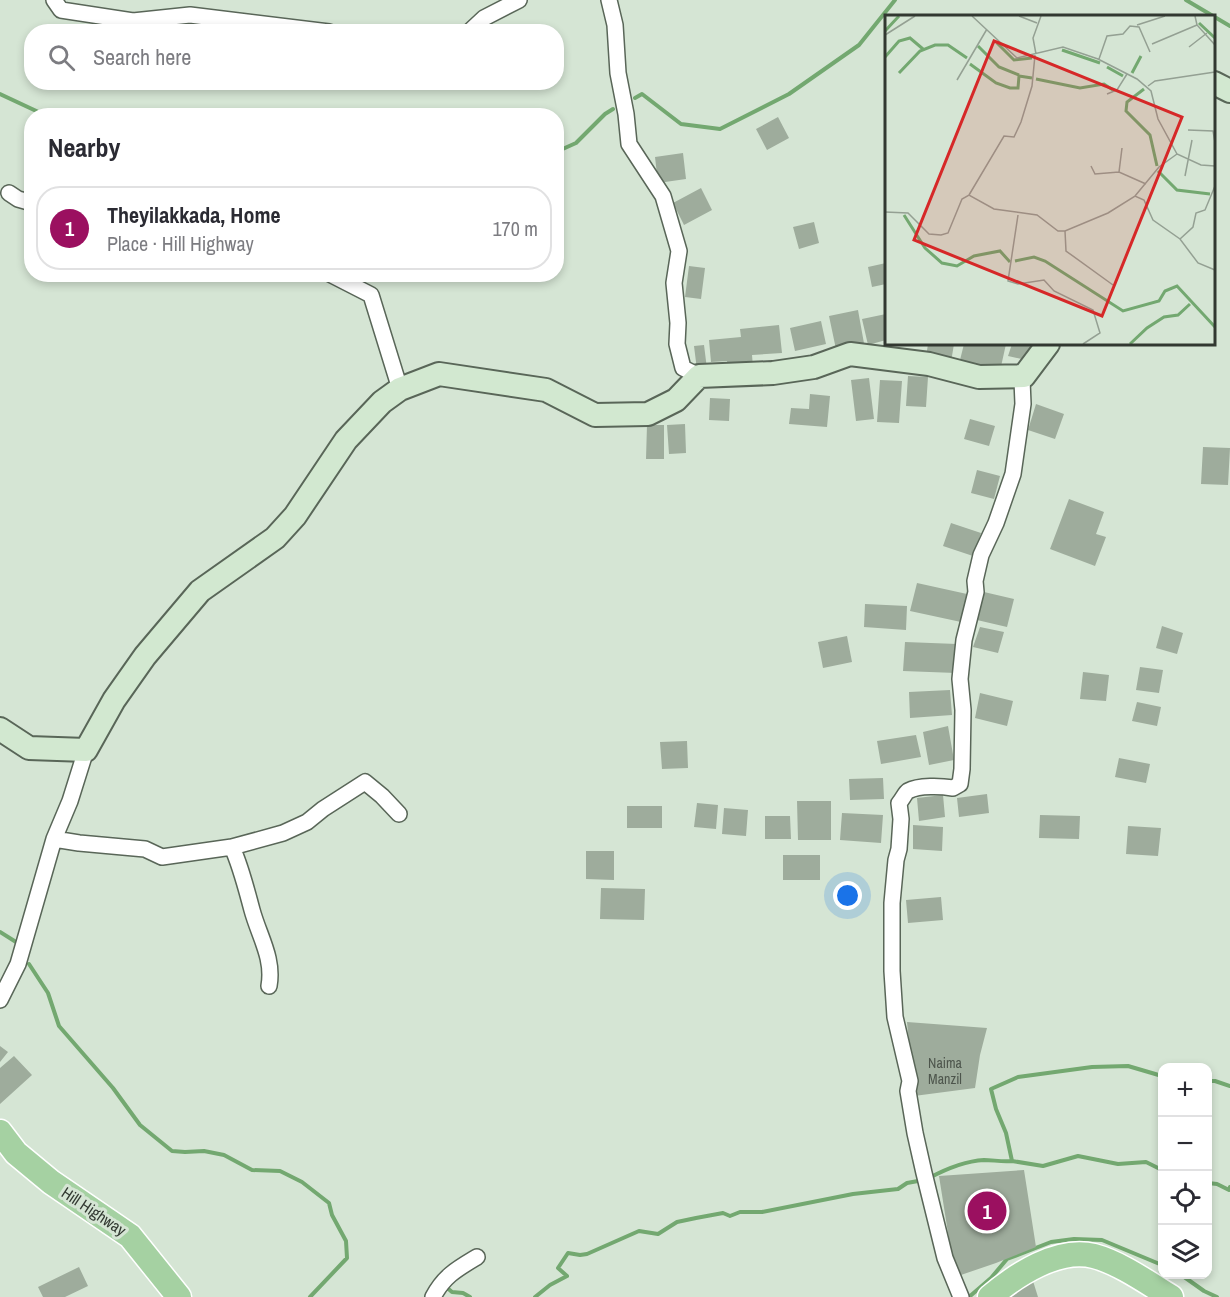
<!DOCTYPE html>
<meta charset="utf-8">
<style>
body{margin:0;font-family:"Archivo Narrow",sans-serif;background:#f7f7f7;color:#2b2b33}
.controls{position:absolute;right:18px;bottom:18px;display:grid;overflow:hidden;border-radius:12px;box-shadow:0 3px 9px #0003}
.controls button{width:54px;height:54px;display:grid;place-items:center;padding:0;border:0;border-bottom:2px solid #e1e1e2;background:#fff;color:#2b2b33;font:30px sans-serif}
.you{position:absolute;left:848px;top:896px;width:21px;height:21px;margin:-15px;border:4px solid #fff;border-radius:50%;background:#1a73e8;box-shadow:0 0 0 9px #1a73e833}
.badge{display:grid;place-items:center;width:39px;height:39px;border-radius:50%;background:#9b1060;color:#fff;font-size:20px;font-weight:700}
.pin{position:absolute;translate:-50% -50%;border:3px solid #fff;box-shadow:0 2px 6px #0006}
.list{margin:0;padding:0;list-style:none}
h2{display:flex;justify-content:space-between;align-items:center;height:78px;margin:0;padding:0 24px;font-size:26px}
h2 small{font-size:20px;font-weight:400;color:#7c7c81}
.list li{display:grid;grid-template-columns:39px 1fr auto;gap:18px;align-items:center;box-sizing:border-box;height:84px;margin:0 12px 12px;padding:0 12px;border:2px solid #e1e1e2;border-radius:24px}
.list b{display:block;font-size:22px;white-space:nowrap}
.list p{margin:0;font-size:20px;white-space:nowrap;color:#7c7c81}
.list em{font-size:20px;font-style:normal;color:#7c7c81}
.icon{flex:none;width:33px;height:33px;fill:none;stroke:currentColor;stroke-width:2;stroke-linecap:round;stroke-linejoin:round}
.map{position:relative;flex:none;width:1230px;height:1297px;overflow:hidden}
.search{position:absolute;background:#fff;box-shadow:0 3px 9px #0003;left:24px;top:24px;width:540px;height:66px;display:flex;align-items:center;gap:15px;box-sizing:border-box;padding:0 21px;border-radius:24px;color:#7c7c81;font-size:22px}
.panel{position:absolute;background:#fff;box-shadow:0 3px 9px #0003;left:24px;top:108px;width:540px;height:174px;border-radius:24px}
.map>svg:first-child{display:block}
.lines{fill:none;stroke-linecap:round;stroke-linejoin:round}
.stream{stroke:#73a870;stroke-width:4}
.building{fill:#9eac9c}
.street-casing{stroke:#596658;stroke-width:18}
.secondary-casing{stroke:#596658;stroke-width:26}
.primary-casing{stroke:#fff;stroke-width:27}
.street{stroke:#fff;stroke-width:15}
.secondary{stroke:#d2e8d0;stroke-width:22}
.primary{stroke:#a5d1a2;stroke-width:24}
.labels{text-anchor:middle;stroke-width:6;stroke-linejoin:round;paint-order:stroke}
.number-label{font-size:14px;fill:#4d554c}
.street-label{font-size:16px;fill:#323831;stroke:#d5e5d4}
.inset-river{fill:none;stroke:#73a870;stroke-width:3}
.inset-road{fill:none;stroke:#94a093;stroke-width:1.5}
.view{fill:#d62828;fill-opacity:0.15;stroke:#d62828;stroke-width:3}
.inset-edge{fill:none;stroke:#323831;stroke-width:3}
</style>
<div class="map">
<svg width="1230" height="1297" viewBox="0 0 1230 1297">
<rect width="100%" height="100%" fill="#d5e5d4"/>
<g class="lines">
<!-- stream -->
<path class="stream" d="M1186,0L1230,26
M0,94L47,116
M635,98L642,94L681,124L720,129L789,94L859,45L895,0
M101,116H122
M556,152L576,143L605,114L613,109
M0,932L16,942
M29,964L48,993L59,1026L113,1088L140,1125L172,1151L185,1152L204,1151L224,1155L252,1170L280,1171L302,1182L329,1203L332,1215L346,1241L347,1258L310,1297
M1208,1081H1215L1230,1086
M1012,1161L1043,1166L1078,1156L1118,1164L1146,1162L1162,1170
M929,1178C944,1170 966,1161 984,1160C993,1160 1002,1162 1012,1161L1006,1133L996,1109L991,1089L1018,1077L1092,1067L1128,1066L1162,1076
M1208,1183L1217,1184L1229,1190L1230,1187
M1180,1274L1204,1291L1217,1297
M445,1286L452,1292L463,1293L470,1297
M535,1297L550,1285L567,1276L558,1268L568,1253L580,1255L587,1254L639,1231L658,1234L677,1222L696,1218L723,1213L730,1216L740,1212H762L853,1194L898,1189L907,1183L918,1181
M969,1297L991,1278L1007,1259L1051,1242L1074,1239L1102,1240L1162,1265"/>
</g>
<!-- building -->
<path class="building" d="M778,117L789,138L767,150L756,129Z
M683,153L686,179L658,183L655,157Z
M701,188L712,210L684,225L673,203Z
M814,222L819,243L799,249L793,227Z
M886,263V284L872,287L868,267Z
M689,266L705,268L701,299L685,297Z
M858,310L865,349L837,354L829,316Z
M886,314V340L868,345L862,319Z
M821,321L826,344L795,351L790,328Z
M779,325L782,353L752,355L753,367L728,370L727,361L711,362L709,340L741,337L740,329Z
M928,344H954L951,362L926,357Z
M964,344H1006L1000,371L959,364Z
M1012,344H1037L1031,361L1008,356Z
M704,345L707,369L697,370L694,346Z
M908,376L928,377L926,407L906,406Z
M869,378L874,419L856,421L851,380Z
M880,380L902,381L899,423L877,422Z
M810,394L830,396L827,427L789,424L791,408L809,409Z
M710,398L730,399L729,421L709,420Z
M1036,404L1064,414L1055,439L1028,430Z
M970,419L995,426L989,446L964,439Z
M685,424L686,453L669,454L667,425Z
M647,425H664V459H646Z
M1203,447L1230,448L1228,485L1201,484Z
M977,470L1000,476L994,499L971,493Z
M1069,499L1104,512L1096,534L1106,537L1095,566L1050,549Z
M951,523L981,533L973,556L943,546Z
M917,583L967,594L961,622L910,611Z
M984,592L1014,599L1007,627L977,620Z
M865,604L907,606L906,630L864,627Z
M1162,626L1183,633L1177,654L1156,648Z
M980,627L1004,632L998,653L973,647Z
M847,636L852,662L823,668L818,642Z
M905,642L957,644L956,673L903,671Z
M1140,667L1163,670L1159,693L1136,690Z
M1083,672L1109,675L1106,701L1080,699Z
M950,690L952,715L910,718L909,692Z
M980,693L1013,701L1007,726L975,718Z
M1137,702L1161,707L1157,726L1132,721Z
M948,726L954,760L929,765L923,732Z
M916,735L921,757L881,764L877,741Z
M687,741L688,768L662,769L660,742Z
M1119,758L1150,764L1146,783L1115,777Z
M883,778L884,799L850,800L849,779Z
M987,794L989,813L959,817L957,798Z
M943,795L945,817L919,821L917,798Z
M797,801H831V840H798Z
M697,803L718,805L716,829L694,827Z
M627,806H662V828H627Z
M724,808L748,810L746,836L722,834Z
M842,813L883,815L881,843L840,840Z
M1040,815L1080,816L1079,839L1039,838Z
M765,816H790L791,839H765Z
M913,825L943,827L942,851L913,849Z
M1128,826L1161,828L1158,856L1126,854Z
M586,851H614V880L586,879Z
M783,855H820V880H783Z
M601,888L645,889L644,920L600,919Z
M941,897L943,920L908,923L906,900Z
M907,1022L987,1028L980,1055L975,1088L914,1096Z
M0,1046L8,1052L0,1062Z
M14,1056L32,1075L0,1104V1068Z
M1024,1170L1036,1247L996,1263L955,1277L939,1176Z
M79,1267L88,1286L65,1297H43L38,1287Z
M1033,1281L1038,1297H1007Z"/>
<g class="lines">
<defs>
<path id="street" d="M54,0L61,10L133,21L190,15L329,32
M609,0L615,25L618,73L626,114L629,144L663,196L679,251L674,283L678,323L677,344L683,368L699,376
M469,32L484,18L519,0
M9,193L18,199L32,203
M330,274L371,295L400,389
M54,839L79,843L145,849L162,857L232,847L283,833L307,822L323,809L365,782L382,796L399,814
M232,847C241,867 246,888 252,910C259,936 274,958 269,986
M0,1000L18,964L54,839L70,801L86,750
M433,1297C444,1276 457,1269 477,1257
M961,1297L945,1258L924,1173L915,1133L908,1091L910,1081L895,1017L892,971V903L896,860L899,849L901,819L899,803C902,800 905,793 908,791C919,785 941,786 953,788L960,784L962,769L963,710L960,679L964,640L976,592L975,581L981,555L996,523L1013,474L1023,404L1022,380L1020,376"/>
<path id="secondary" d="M1214,83L1230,91
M0,729L29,748L86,750L114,700L145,656L200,591L275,538L295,516L346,440L382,402L400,389L439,374L546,390L595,415L648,414L676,400L699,376L773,373L814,367L850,354L929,364L979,377L1024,376L1048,344"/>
<path id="primary" d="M0,1132L16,1153L51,1182L130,1236L179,1297
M990,1297C1016,1275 1058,1247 1094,1256C1120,1263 1148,1283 1171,1297"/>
</defs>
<!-- street casing -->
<use href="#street" class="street-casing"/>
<!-- secondary casing -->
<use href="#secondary" class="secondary-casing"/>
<!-- primary casing -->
<use href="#primary" class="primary-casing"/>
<!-- street -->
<use href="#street" class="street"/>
<!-- secondary -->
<use href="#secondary" class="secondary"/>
<!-- primary -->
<use href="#primary" class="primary"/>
</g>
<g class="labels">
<!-- number labels -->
<g class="number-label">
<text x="945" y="1068">Naima<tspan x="945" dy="16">Manzil</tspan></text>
</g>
<!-- street labels -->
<g class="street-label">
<text transform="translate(94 1211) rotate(34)" y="6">Hill Highway</text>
</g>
</g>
<!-- overview -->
<g transform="translate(885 15)">
<rect width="330" height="330" fill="#d5e5d4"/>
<path class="inset-river" d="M314,8L330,23M0,16L14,1M112,28L129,45L147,43M93,31L114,52L134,60M177,35L215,48M0,42L14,26L25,23L38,34M85,49L111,68L125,73H133L134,61L147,63M222,52L238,61M14,58L35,36L50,30H63L82,43M247,58L256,41M151,64L195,73L219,69L228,75M259,74L242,87L241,96L265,120L272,151M273,156L292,175L325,179M19,200L40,233L57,248L72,251L89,241L115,236L125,247M130,246L149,242L160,246L238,296L274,286L280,276L292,271L330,312M245,329L262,313L279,302L293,300L305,289"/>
<path class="inset-road" d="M87,1L132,43L178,32L213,44L252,64L266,76L273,104L292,139L316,150L330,151M134,1L152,8M310,1L312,10L330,30M252,10L280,1M0,20L30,1M267,29L312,10M304,32L322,18M151,39L148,23L156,1M214,44L222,21L238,19L245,11L254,12L265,37M72,65L102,14M263,71L270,66L330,57M222,79L232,75L242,59M303,115L328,116L330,127M206,151L210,159L234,157L261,169M234,157L237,133M300,161L307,125M84,180L119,121L129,122L136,107L147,71L150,40M250,181L274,152L292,139M0,197L23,198L44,219L56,220L63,218L77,184L84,180L109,194L152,200L173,216H180L223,198L250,181L259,185L268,205L295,224L313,248L330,255M133,200L123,266L133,269L159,265L169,276L208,295L215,318L198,329M180,216L181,236L228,270M295,224L308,212L311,198L320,195L330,171"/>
<path class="view" d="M109,26L297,102L217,301L29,225Z"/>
<rect width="330" height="330" class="inset-edge"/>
</g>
</svg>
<div class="controls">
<button>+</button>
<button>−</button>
<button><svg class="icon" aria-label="locate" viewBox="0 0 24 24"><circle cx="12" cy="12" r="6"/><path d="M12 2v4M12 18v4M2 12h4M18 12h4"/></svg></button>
<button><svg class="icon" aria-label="layers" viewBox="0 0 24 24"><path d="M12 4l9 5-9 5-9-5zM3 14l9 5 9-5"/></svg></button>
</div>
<div class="you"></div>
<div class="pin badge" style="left:987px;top:1211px">1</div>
<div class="search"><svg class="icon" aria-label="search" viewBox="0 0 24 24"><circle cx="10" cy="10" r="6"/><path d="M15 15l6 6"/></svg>Search here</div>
<section class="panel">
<h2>Nearby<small></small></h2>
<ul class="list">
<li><span class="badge">1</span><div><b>Theyilakkada, Home</b><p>Place · Hill Highway</p></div><em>170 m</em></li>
</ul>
</section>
</div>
